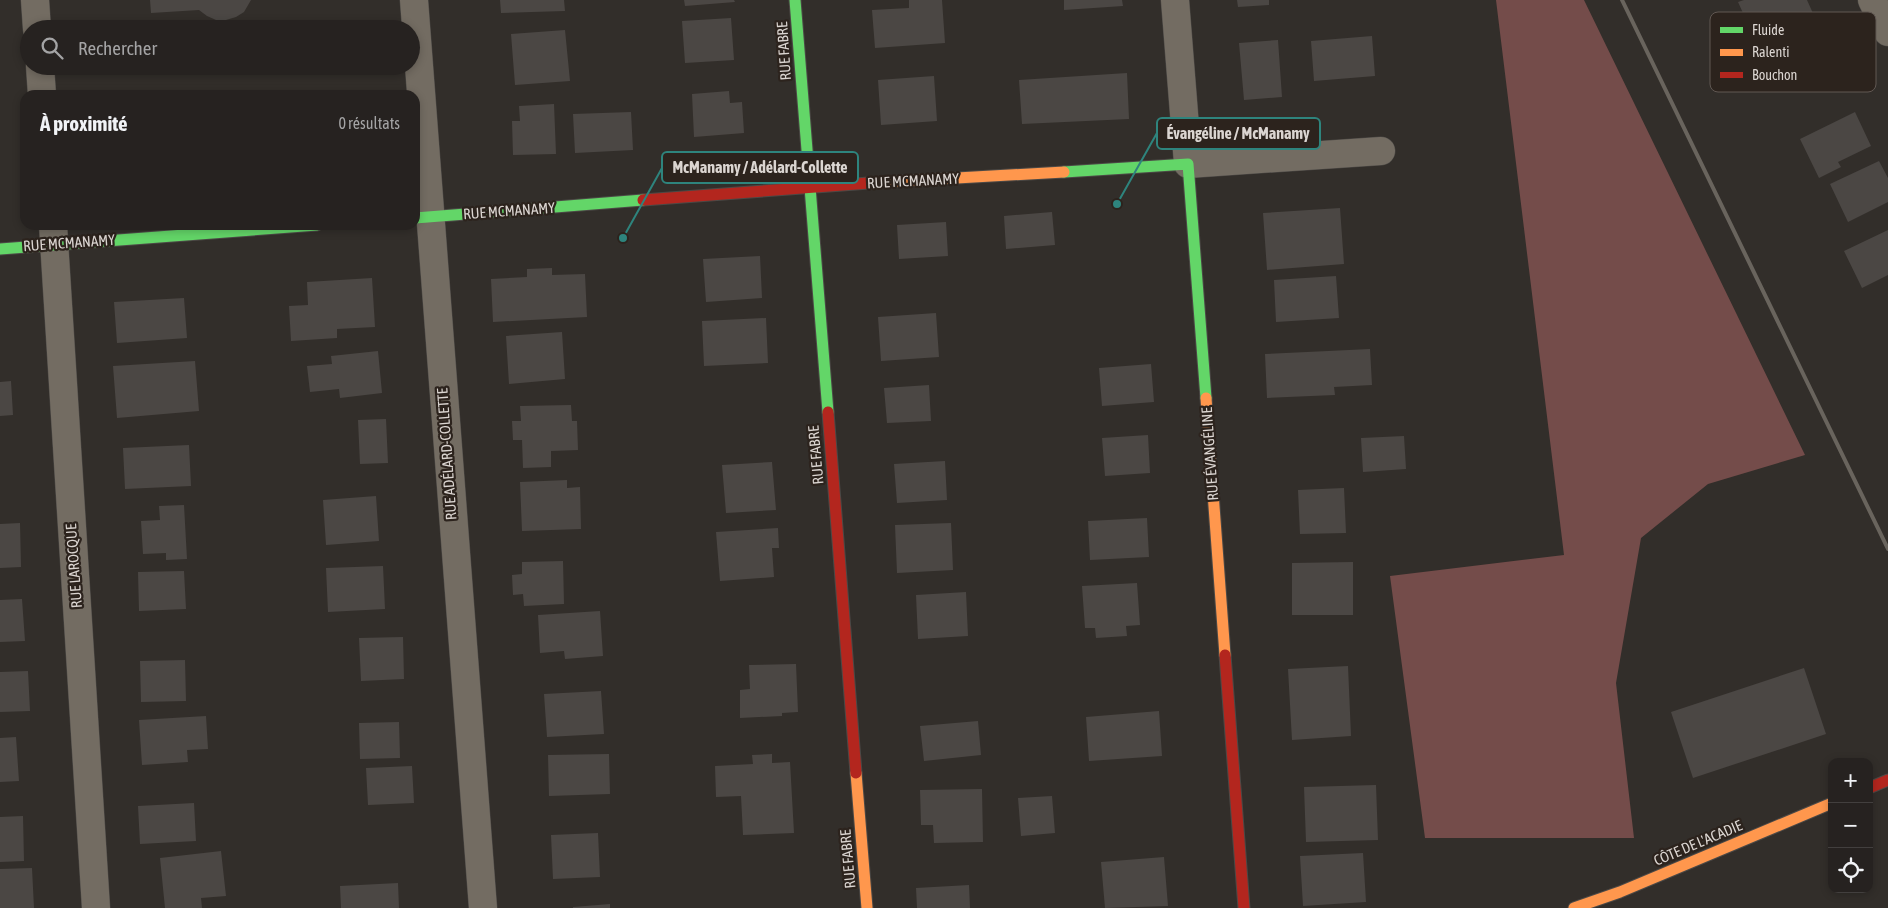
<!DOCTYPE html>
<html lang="fr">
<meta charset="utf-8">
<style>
body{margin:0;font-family:"Asap Condensed",sans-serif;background:#2e2a29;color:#f1f3f6}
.controls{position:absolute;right:15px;bottom:15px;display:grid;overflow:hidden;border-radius:10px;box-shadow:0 2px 8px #0003}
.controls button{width:45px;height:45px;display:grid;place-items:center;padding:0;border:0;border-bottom:1px solid #423f3e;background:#262220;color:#f1f3f6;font:25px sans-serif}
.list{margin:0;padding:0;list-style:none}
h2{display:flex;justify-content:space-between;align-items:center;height:65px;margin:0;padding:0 20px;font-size:21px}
h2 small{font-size:16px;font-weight:400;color:#a4a4a5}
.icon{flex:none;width:28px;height:28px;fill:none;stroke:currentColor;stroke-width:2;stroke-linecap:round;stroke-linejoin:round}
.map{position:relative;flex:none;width:1888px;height:908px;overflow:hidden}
.search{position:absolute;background:#262220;box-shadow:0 2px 8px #0003;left:20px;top:20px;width:400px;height:55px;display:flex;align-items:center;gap:12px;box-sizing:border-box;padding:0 18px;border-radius:28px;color:#a4a4a5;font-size:19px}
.panel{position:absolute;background:#262220;box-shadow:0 2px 8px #0003;left:20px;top:90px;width:400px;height:140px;border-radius:15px}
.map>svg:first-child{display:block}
.forest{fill:#744c4a}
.building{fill:#4b4744}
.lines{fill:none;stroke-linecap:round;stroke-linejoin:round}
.street-casing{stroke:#4c4946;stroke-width:29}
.fast-casing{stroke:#4c4946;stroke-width:13}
.slow-casing{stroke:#4c4946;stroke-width:13}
.jam-casing{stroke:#4c4946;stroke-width:13}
.street{stroke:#736c62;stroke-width:28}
.fast{stroke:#63d668;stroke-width:11}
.slow{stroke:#ff974d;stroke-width:11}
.jam{stroke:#b3261e;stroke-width:11}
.rail{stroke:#69645d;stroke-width:4}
.labels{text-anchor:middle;stroke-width:4.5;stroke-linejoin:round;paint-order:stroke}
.street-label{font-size:15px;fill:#dbd5d1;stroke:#2c231d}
.key{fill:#2c231d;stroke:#615853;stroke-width:1}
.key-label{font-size:14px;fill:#dbd5d1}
.leader{fill:none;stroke:#2e847d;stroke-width:2}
.callout-dot{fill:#2e847d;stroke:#2c231d;stroke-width:2}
.callout{fill:#2c231d;stroke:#2e847d;stroke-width:2}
.callout-label{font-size:16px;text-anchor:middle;font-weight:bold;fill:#dbd5d1}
</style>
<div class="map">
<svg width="1888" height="908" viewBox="0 0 1888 908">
<rect width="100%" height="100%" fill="#322e2a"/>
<!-- forest -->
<path class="forest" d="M1496,0H1584L1805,455L1708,484L1641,538L1616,683L1634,838H1425L1390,576L1564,555Z"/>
<!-- building -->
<path class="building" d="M150,0H251L244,12L236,17L226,20H216L207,16L199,10L151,13Z
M500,0H564L565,11L501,13Z
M684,0H734L735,2L685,6Z
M909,0H942L945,43L875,48L872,10L909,8Z
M1064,0H1122L1123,6L1064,10Z
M1237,0H1269V5L1238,7Z
M1744,0H1807L1816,20L1758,46L1738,2Z
M731,18L734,60L685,63L682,21Z
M565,30L570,81L515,85L511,34Z
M1372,36L1375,76L1314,81L1311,41Z
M1278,40L1282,97L1244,100L1239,43Z
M1127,73L1129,119L1022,124L1019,80Z
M934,76L937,121L881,125L878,80Z
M729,91L730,103L742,102L744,133L694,137L692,94Z
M554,104L556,154L513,155L512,121H520L519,106Z
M631,112L633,150L575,153L573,114Z
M1855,112L1871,146L1838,162L1841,167L1819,178L1800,139Z
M1879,161L1888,178V202L1848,222L1830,184Z
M1340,208L1344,264L1267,270L1263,213Z
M1052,212L1055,245L1006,249L1004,216Z
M946,222L948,256L899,259L897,225Z
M1888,230V275L1862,288L1844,251Z
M760,256L762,298L706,302L703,259Z
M552,268V275L585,274L587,317L493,322L491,279L527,277V269Z
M1336,276L1339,318L1276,322L1274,280Z
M372,278L375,327L337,329V338L291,341L289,306L308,305L307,282Z
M184,298L187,338L117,343L114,302Z
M936,313L939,357L881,361L878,317Z
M766,318L768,363L704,366L702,321Z
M562,332L565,379L509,384L506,336Z
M1370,349L1372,385L1334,387L1335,395L1267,398L1265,354Z
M378,351L382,393L340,398L339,389L310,392L307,366L332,364L331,356Z
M195,361L199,411L117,418L113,366Z
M1151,364L1154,402L1102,406L1099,368Z
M11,381L13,415L0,416V382Z
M929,385L931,421L887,423L884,388Z
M571,405L572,421H577L578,450L551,451V467L523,468L522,440H513L512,421H521L520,406Z
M386,419L388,463L360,464L358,420Z
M1148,435L1150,473L1105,476L1102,438Z
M1404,436L1406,469L1363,472L1361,438Z
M189,445L191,486L125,489L123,448Z
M945,461L947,500L897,503L894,464Z
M772,462L776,510L726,513L722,465Z
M567,480V488L580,487L581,529L522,531L520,482Z
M1344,488L1346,533L1300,534L1298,490Z
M376,496L379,541L326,545L323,500Z
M184,505L187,559L166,560V553L143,554L141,521L160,520L159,506Z
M1147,518L1149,557L1090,560L1088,521Z
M20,523L21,567L0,568V524Z
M951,523L953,570L897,573L895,525Z
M778,528L779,548H772L774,577L720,581L716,532Z
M563,561L564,604L524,606L523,594L513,595L512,575L522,574V562Z
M1353,562V615H1292V563Z
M383,566L385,609L328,612L326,568Z
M184,571L186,609L139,611L138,572Z
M1137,583L1140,625L1126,626L1127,636L1096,638L1095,628H1085L1082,586Z
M966,592L968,636L918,639L916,595Z
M22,599L25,641L0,642V600Z
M600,611L603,656L565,659L564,651L540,653L538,615Z
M403,637L404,679L361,681L359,638Z
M185,660L186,701L141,702L140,661Z
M796,664L798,712L782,713V716L740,718V690L750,689L749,665Z
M1348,666L1351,736L1292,740L1288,669Z
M1804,668L1826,734L1693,778L1671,712Z
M28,671L30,711L0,712V672Z
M601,691L604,734L547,737L544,694Z
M1159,711L1162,756L1089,761L1086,717Z
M206,716L208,749L187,750L188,762L142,765L139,720Z
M978,721L981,755L924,761L920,726Z
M399,722L400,758L360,759L359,723Z
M16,737L19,781L0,782V738Z
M609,754L610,794L549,796L548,755Z
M772,754V763L790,762L794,833L743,835L741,796L716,797L715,766L753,764L752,755Z
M412,766L414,803L368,805L366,768Z
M1376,785L1378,840L1306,842L1304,787Z
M982,789L983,842L934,843L933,825H921L920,790Z
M1052,796L1055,833L1021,836L1018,798Z
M194,803L196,841L140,844L138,806Z
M23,816L24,861L0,862V817Z
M598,833L600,877L553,879L551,835Z
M221,851L226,896L201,898L202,908H165L160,858Z
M1363,853L1366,902L1303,906L1300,856Z
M1164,857L1168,906L1105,908L1101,862Z
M32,868L34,908H0V869Z
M398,883L399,908H341L340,886Z
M969,885L970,908H917L916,888Z
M610,904V908H573V907Z"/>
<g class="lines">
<defs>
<path id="street" d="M35,0L37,29
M414,0L483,908
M1175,0L1188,164L1381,151
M1872,0L1888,32
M40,66L42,95
M53,225L96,908"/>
<path id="fast" d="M795,0L828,412
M1064,172L1188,164L1206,398
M415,218L643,200
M0,249L317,225"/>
<path id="slow" d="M869,183L1064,172
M1206,398L1225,655
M856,773L867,908
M1574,908L1620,892L1832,803"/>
<path id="jam" d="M643,200L869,183
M828,412L856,773
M1225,655L1244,908
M1869,788L1888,780"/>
</defs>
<!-- street casing -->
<use href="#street" class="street-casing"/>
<!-- fast casing -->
<use href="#fast" class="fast-casing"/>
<!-- slow casing -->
<use href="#slow" class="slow-casing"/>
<!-- jam casing -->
<use href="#jam" class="jam-casing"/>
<!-- street -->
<use href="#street" class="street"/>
<!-- fast -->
<use href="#fast" class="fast"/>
<!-- slow -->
<use href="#slow" class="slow"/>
<!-- jam -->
<use href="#jam" class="jam"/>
<!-- rail -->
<path class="rail" d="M1622,0L1888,549"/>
</g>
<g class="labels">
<!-- street labels -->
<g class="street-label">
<text transform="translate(784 51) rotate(-94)" y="5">RUE FABRE</text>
<text transform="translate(913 181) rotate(-3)" y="5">RUE MCMANAMY</text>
<text transform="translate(509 211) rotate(-4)" y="5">RUE MCMANAMY</text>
<text transform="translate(69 243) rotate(-4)" y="5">RUE MCMANAMY</text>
<text transform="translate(447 454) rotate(-94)" y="5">RUE ADÉLARD-COLLETTE</text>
<text transform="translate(1210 454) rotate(-94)" y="5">RUE ÉVANGÉLINE</text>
<text transform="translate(816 455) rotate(-95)" y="5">RUE FABRE</text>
<text transform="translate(74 566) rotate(-94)" y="5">RUE LAROCQUE</text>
<text transform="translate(1698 843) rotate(-23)" y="5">CÔTE DE L'ACADIE</text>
<text transform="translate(848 859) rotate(-95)" y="5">RUE FABRE</text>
</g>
</g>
<!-- legend -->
<rect x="1710" y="12" width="166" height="80" rx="8" class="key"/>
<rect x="1720" y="27" width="23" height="6" fill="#63d668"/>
<rect x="1720" y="49" width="23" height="7" fill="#ff974d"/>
<rect x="1720" y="72" width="23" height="6" fill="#b3261e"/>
<g class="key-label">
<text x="1752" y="35">Fluide</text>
<text x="1752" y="57">Ralenti</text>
<text x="1752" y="80">Bouchon</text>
</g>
<!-- callouts -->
<path class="leader" d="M1117 204L1157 133M623 238L662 168"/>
<g class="callout-dot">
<circle cx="1117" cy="204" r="5"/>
<circle cx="623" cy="238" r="5"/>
</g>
<g class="callout">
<rect x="1157" y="118" width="163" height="31" rx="5"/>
<rect x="662" y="152" width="196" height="31" rx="5"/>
</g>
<g class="callout-label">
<text x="1238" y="139">Évangéline / McManamy</text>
<text x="760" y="173">McManamy / Adélard-Collette</text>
</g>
</svg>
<div class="controls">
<button>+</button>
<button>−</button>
<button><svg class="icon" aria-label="locate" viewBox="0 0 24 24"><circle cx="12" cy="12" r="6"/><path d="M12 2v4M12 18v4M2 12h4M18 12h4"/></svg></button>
</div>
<div class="search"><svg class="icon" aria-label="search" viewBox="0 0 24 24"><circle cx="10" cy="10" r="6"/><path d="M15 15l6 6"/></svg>Rechercher</div>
<section class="panel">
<h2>À proximité<small>0 résultats</small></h2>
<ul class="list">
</ul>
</section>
</div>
